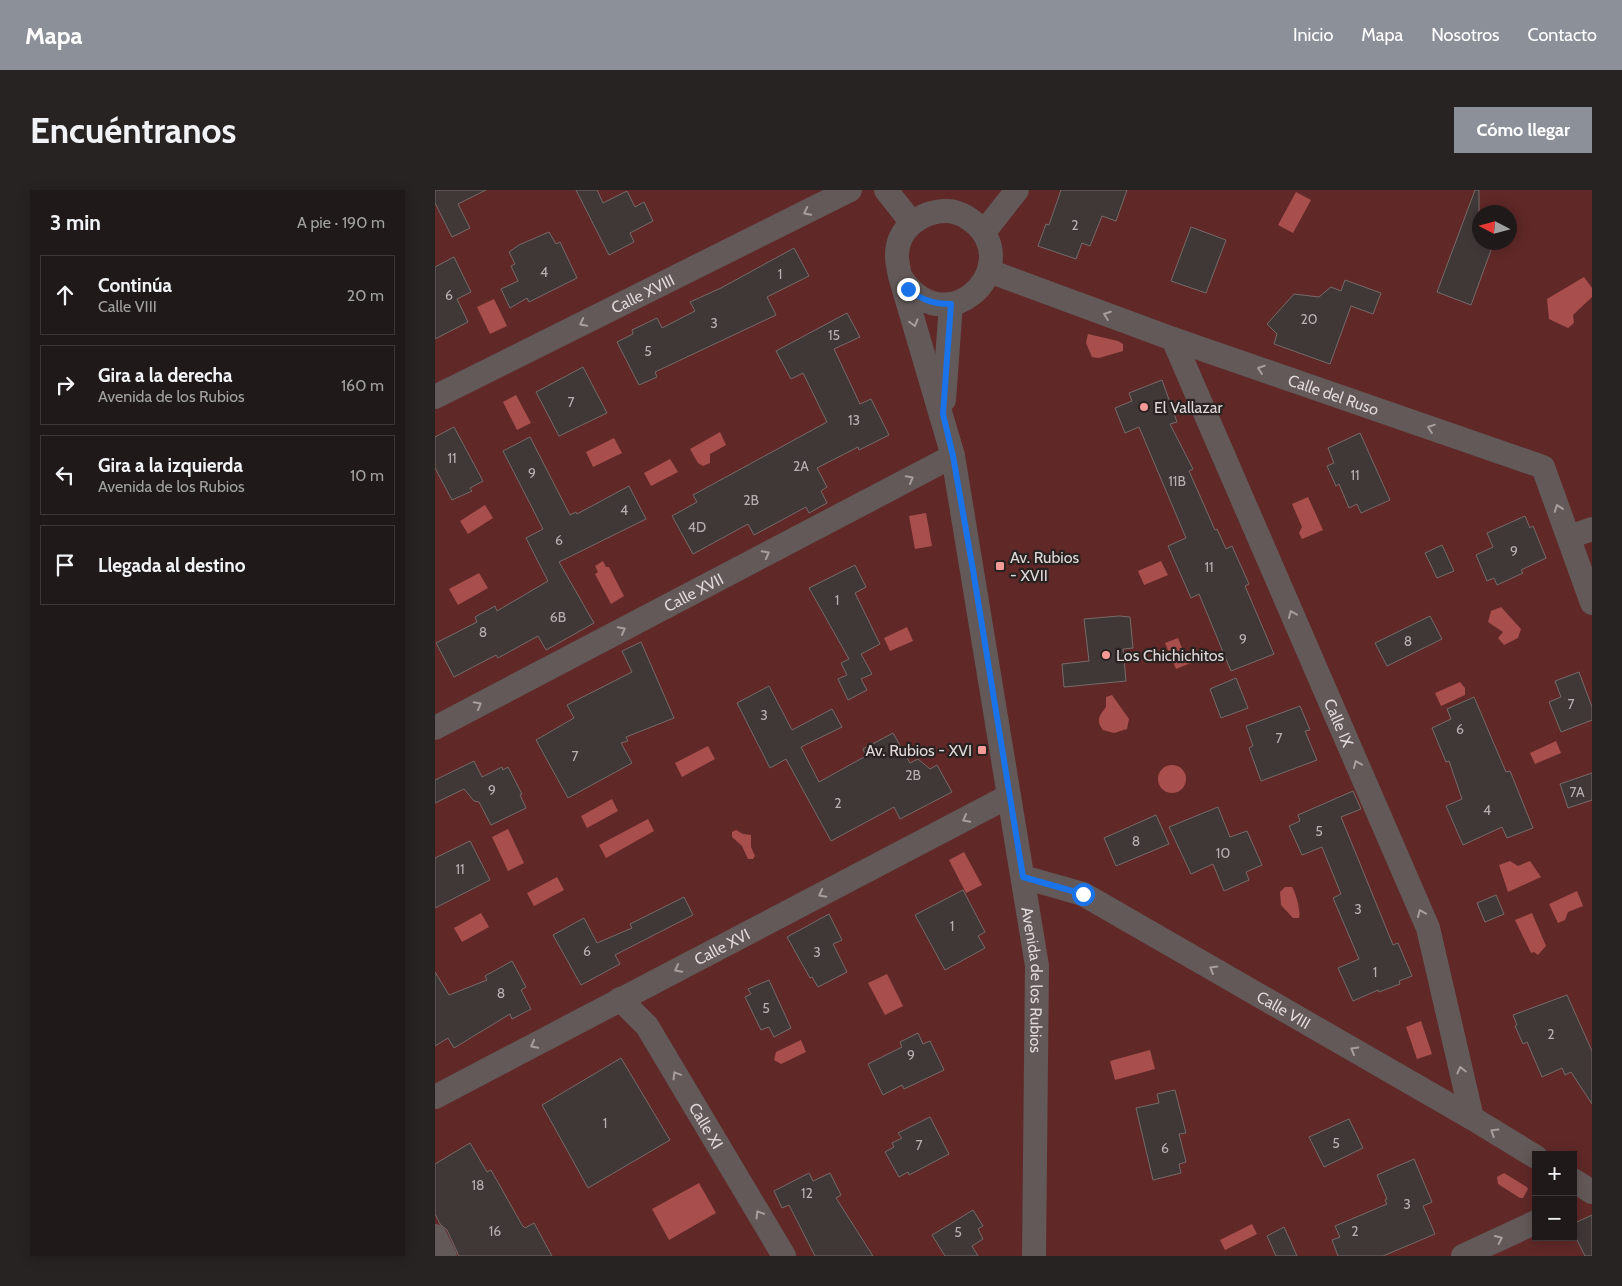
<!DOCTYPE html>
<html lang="es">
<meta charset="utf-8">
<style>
body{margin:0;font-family:Cabin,sans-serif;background:#272322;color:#f1f3f6}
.controls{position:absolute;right:15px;bottom:15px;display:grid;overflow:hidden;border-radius:0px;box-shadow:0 2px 12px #0003}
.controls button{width:45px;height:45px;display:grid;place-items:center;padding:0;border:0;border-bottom:1px solid #3c3838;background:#1f1a19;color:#f1f3f6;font:25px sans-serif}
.compass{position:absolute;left:1037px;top:15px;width:45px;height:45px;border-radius:50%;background:#1f1a19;box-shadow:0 2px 12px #0003;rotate:276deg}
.stop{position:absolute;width:15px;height:15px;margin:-11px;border:4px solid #1a73e8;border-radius:50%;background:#fff}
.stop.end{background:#1a73e8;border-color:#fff;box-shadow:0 1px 5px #0008}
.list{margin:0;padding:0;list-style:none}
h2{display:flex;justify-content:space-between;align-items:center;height:65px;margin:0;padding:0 20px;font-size:21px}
h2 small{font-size:16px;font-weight:400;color:#a1a1a2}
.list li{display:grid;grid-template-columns:32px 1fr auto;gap:15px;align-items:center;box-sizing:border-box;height:80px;margin:0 10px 10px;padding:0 10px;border:1px solid #3c3838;border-radius:0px}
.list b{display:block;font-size:19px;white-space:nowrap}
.list p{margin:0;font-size:16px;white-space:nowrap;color:#a1a1a2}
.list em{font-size:16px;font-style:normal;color:#a1a1a2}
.icon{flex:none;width:28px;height:28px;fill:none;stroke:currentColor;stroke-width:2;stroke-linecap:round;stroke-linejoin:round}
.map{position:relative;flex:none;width:1157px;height:1066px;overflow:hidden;border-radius:0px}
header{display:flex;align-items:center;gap:30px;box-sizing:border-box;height:70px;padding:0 25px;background:#8c9099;color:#fff}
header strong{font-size:24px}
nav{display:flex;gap:28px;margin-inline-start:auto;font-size:18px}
.intro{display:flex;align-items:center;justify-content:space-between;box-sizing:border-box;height:120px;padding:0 30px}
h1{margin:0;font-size:35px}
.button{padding:12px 22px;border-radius:0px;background:#8c9099;color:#fff;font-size:18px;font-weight:700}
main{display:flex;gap:30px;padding:0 30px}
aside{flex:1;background:#1f1a19;border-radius:0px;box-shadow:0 2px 12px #0003}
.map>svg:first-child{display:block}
.green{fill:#602928;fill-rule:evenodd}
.water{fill:#a84e4c}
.building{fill:#403737;stroke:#756b6a}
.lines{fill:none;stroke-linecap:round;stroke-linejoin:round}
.minor{stroke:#625958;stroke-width:24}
.oneway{stroke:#a69f9e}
.route{stroke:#1a73e8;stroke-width:6}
.poi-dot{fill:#f59b97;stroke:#292221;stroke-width:2}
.labels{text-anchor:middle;stroke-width:4.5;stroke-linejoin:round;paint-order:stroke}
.number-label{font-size:14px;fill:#b6b0b0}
.street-label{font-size:16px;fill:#ded8d8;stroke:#292221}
.poi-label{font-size:16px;fill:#ded8d8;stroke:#292221;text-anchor:start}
</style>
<header>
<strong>Mapa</strong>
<nav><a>Inicio</a><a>Mapa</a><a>Nosotros</a><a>Contacto</a></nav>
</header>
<div class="intro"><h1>Encuéntranos</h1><a class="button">Cómo llegar</a></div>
<main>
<aside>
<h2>3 min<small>A pie · 190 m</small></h2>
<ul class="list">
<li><svg class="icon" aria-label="ahead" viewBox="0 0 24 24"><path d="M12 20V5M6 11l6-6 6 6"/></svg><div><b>Continúa</b><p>Calle VIII</p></div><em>20 m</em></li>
<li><svg class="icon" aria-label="right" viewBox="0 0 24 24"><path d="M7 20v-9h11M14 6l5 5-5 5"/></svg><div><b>Gira a la derecha</b><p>Avenida de los Rubios</p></div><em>160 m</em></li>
<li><svg class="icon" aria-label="left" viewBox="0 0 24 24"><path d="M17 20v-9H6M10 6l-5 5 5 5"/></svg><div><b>Gira a la izquierda</b><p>Avenida de los Rubios</p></div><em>10 m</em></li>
<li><svg class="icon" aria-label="arrive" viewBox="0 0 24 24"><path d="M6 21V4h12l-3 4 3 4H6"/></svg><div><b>Llegada al destino</b></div></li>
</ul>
</aside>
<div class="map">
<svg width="1157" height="1066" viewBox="0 0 1157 1066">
<rect width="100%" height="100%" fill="#292221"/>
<!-- green -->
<path class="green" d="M0,0H1157V1066H0ZM1044,22H1074V52H1044ZM1101,965H1138V1047H1101Z"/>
<!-- water -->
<path class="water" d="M861,2L876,10L858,43L843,35Z
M1149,87L1157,98V107L1138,125L1139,133L1133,138L1114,129L1112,109Z
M59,109L72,136L55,144L42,117Z
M653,144L683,151L688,154V161L664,168L657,167L651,153Z
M81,205L96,233L82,240L68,212Z
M285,242L291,255L275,264V273L268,276L263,273L255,259Z
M179,248L187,263L158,277L151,262Z
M235,269L243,282L216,296L209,283Z
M873,307L888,340L867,349L864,343L867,337L857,314Z
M50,315L58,328L33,344L25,331Z
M491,323L497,356L480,359L474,326Z
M168,371L171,377H174L189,406L176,414L160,384L163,382L160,376Z
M726,371L733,385L709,395L703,381Z
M44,383L53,398L23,415L14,399Z
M1066,417L1086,439L1083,448L1069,455L1063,448L1068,442L1053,432L1056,421Z
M472,437L478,451L455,461L449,448Z
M743,448L751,468L760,464L763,470L741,479L730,453Z
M1025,492L1030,498V505L1006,516L1000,503Z
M677,505L694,529L692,539L679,543L668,540C660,530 665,525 671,517V507Z
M1121,551L1126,563L1100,574L1095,563Z
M273,556L280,569L247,587L240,573Z
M723 589a14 14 0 1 1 28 0a14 14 0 1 1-28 0Z
M177,609L183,621L152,638L146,626Z
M213,629L219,641L171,668L164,655Z
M73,639L89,673L73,681L57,647Z
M301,640L308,644L316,645V657L320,666L318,669H313L307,656L297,647V642Z
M529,662L547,695L531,703L514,670Z
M1075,671L1083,676L1095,671L1106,687L1073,702L1064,675Z
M122,687L129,700L99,716L92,703Z
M850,697H857C861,703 866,722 864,728H858L846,715L845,702Z
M1142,701L1148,716L1133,722L1130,730L1123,733L1114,714Z
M46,723L54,737L27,752L19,738Z
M1097,723L1111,756L1103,765L1099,762L1096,763L1080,730Z
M452,784L468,816L450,825L433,793Z
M986,831L997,864L982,869L971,837Z
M366,850L371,862L346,874L339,870L341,862Z
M715,860L720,879L680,890L675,871Z
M1069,983L1092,997L1093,999L1088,1008H1085L1063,994L1062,987Z
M264,993L281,1023L234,1050L217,1019Z
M817,1034L822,1044L790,1060L785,1050Z"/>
<!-- building -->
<path class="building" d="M0,0H51L23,14L35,38L17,47L0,13Z
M141,0H162L168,13L192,1L200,17L209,12L218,31L195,43L199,52L174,65Z
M626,0H692L681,31L667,26L655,56L647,53L641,69L603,56L611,34L614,35Z
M1040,0H1044V52H1059L1036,115L1002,102Z
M756,37L791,50L771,103L736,91Z
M114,42L121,54L125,52L142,88L94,112L92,108L75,118L66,99L83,91L76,76L80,74L74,62L84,55Z
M359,58L374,86L332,107L341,125L220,182L222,187L204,195L182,152L198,144L197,140L222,128L227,138L260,121L255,112L286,98Z
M19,67L36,102L22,109L33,132L0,149V77Z
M910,90L946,103L938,124L916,116L895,174L839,154L842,144L832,134L859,104L884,107L896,97L906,101Z
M412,123L425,147L399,159L425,214L436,209L454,245L424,260L423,257L382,278L392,297L386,301L392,313L374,323L371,317L319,345L313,334L258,364L237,326L262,312L258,305L392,232L368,183L356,189L341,161Z
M148,177L172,223L124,246L101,202Z
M727,190L742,232L735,234L758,279L754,281L780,340L782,339L791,359L797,356L814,394L810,396L839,464L796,481L764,404L756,408L733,356L751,348L704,237L690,243L680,218L697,211L694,203Z
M19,237L48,291L35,298L37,301L17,310L0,278V247Z
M925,243L955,310L926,323L922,314L914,318L904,294L901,296L892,276L899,273L893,258Z
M95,247L135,325L141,322L142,324L194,296L211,329L124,372L159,433L111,460L103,446L63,468L61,465L19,487L1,453L42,432L40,427L60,416L62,421L113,391L91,348L108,339L68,261Z
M1090,326L1095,338L1098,336L1111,368L1086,380L1088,383L1062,395L1059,388L1052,391L1041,365L1058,357L1052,343Z
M1007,355L1019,381L1002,388L990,363Z
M420,375L431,397L420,403L445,454L426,464L437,484L426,489L432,500L413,510L403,489L412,485L406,473L414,469L374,398Z
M684,426L695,427L698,458L688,459L691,491L629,497L627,474L654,471L649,429Z
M995,426L1007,449L952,476L940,453Z
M206,452L239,528L191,547L193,551L186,553L197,573L133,608L101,550L139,528L132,515L197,482L187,461Z
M1144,482L1157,517V530L1126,542L1114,512L1126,507L1120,491Z
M801,488L813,518L786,528L775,499Z
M334,496L357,540L397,519L407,537L366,557L384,592L431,566L428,559L458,543L475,573L483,569L495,579L502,575L517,602L465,629L459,617L396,651L351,569L335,578L302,513Z
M1039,507L1071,582L1075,581L1098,638L1072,648L1067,637L1028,655L1011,616L1027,609L1014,571L1011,572L997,538L1016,529L1012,519Z
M865,516L875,540L870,541L882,570L826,591L814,558L818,556L811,536Z
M39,571L47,587L67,577L68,580L73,577L87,604L85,605L91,618L56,635L44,612L39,611L29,599L0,613V590Z
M1157,583V610L1133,618L1125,594Z
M918,601L926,619L906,627L958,755L963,753L977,786L964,791L965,794L944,802L943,800L918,811L903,778L924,769L898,708L906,704L887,657L867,665L854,636L865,631L863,625Z
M783,617L795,647L812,641L827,675L811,682L814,690L789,701L778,674L756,684L734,637Z
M721,625L734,654L681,676L669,648Z
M35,651L55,690L0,718V668Z
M528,700L550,742L543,746L550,758L510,780L480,725Z
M1061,705L1069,724L1050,732L1042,713Z
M249,707L258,725L180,765L185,774L146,795L118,745L149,728L162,753L197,738L195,734Z
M394,724L407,750L398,754L412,782L383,797L377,787L375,788L352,747Z
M77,771L91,797L86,800L96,819L77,829L75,824L19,858L13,848L0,856V782L14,805L52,790L50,786Z
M334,790L356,838L339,847L334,837L326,840L310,807L316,804L313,799Z
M1132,805L1157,861V914L1136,882L1130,885L1127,878L1107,887L1092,852L1088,854L1080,836L1082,835L1078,825Z
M483,843L488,854L495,851L509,880L469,899L467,895L448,905L433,874L467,857L465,852Z
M186,868L235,950L153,998L107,915Z
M740,900L751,943L744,944L751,972L744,974L746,983L718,990L701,918L724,913L722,904Z
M495,927L514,964L474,985L473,982L464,987L450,962L459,957L457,953L467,948L463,943Z
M914,929L928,958L889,977L874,947Z
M35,953L52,982L56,980L87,1035L90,1038L99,1033L117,1066H24L12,1040L5,1034L0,1024V974Z
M979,969L997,1012L988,1016L1000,1044L948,1066H903L897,1050L905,1047L900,1036L952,1014L950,1010L952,1009L942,985Z
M374,983L378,991L395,983L406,1005L401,1008L438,1066H380L354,1015L347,1018L339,1001Z
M538,1020L548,1036L543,1039L548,1049L537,1056L543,1066H510L497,1045Z
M1157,1025V1066H1150L1138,1042V1034Z
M849,1037L854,1048L862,1066H841L832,1046Z"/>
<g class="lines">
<!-- minor -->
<g class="minor">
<path d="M451,0L477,33"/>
<path d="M549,42L582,0"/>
<path id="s1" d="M554,81L738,149L1108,277L1157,413"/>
<path id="s2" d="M465,86C509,156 588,81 542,35C534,28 524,21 512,21C486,21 461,39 462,67C462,73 464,80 465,86L518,266L602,776L599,1066"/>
<path id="s3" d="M738,149L993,738L1037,928"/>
<path id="s4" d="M0,207L415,0"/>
<path d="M509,210L516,114"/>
<path d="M1134,347L1157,339"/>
<path id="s5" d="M0,538L518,266"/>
<path id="s6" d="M588,687L648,704L1037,928L1101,967"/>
<path id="s7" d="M185,809L212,836L349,1066"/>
<path id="s8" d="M0,907L574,606"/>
<path d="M1138,990L1157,1002"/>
<path d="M0,1046L10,1066"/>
<path d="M1028,1066L1101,1032"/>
</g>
</g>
<!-- one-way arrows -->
<defs><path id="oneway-chevron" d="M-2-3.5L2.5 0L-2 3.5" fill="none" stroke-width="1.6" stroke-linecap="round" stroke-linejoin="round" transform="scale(1.25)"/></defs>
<g class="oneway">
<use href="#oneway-chevron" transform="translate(372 22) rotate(153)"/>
<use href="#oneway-chevron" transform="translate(672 125) rotate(-160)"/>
<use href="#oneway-chevron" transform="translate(148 133) rotate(153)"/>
<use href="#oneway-chevron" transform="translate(479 133) rotate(74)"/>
<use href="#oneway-chevron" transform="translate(826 179) rotate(-161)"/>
<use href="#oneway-chevron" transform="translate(996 238) rotate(-161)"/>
<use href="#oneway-chevron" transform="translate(475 289) rotate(-28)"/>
<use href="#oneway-chevron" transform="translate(1123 318) rotate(-110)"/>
<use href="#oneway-chevron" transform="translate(331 364) rotate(-28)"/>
<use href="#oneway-chevron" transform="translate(857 424) rotate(-113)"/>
<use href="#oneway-chevron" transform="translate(187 440) rotate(-28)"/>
<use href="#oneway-chevron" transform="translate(43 515) rotate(-28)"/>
<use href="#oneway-chevron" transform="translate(922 574) rotate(-113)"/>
<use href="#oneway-chevron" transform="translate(531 629) rotate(152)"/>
<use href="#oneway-chevron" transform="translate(387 704) rotate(152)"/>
<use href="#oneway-chevron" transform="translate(986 723) rotate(-113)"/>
<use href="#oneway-chevron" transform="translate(243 779) rotate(152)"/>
<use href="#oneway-chevron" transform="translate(778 779) rotate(-150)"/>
<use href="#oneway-chevron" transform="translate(99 855) rotate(152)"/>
<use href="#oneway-chevron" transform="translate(919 860) rotate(-150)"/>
<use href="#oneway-chevron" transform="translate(1026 880) rotate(-103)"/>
<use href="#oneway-chevron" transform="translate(241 885) rotate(-121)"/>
<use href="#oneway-chevron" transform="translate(1059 942) rotate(-148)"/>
<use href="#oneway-chevron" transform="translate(324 1024) rotate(-121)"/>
<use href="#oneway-chevron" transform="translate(1064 1049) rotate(-25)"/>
</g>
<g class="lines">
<!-- route -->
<path class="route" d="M473,99C487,110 498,114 516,114L508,224L518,266L538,380L588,687L648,704"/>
</g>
<!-- markers -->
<g class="poi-dot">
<circle cx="709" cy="217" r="5"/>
<rect x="560" y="371" width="10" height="10" rx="2.5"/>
<circle cx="671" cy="465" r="5"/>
<rect x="542" y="555" width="10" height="10" rx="2.5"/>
</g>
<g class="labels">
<!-- number labels -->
<g class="number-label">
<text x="640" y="40">2</text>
<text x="109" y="87">4</text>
<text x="345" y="89">1</text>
<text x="14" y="110">6</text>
<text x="874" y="134">20</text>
<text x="279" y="138">3</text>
<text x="399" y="150">15</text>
<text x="213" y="166">5</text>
<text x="136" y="217">7</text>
<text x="419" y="235">13</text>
<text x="17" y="273">11</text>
<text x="366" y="281">2A</text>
<text x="97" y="288">9</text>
<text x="920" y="290">11</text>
<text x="742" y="296">11B</text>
<text x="316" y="315">2B</text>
<text x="189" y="325">4</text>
<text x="262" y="342">4D</text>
<text x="124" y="355">6</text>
<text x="1079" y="366">9</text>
<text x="774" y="382">11</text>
<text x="402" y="415">1</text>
<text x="123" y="432">6B</text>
<text x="48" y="447">8</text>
<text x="808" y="454">9</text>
<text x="973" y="456">8</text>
<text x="1136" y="519">7</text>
<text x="329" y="530">3</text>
<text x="1025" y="544">6</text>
<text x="844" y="553">7</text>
<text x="140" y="571">7</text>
<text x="478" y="590">2B</text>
<text x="57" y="605">9</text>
<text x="1142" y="607">7A</text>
<text x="403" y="618">2</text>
<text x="1052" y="625">4</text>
<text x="884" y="646">5</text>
<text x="701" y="656">8</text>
<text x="788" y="668">10</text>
<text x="25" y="684">11</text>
<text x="923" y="724">3</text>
<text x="517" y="741">1</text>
<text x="152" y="766">6</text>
<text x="382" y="767">3</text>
<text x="940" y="787">1</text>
<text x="66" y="808">8</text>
<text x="331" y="823">5</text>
<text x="1116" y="849">2</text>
<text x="476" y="870">9</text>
<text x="170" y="938">1</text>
<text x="901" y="958">5</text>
<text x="484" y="960">7</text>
<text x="730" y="963">6</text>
<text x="43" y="1000">18</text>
<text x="372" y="1008">12</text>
<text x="972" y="1019">3</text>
<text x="60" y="1046">16</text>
<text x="920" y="1046">2</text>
<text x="523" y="1047">5</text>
</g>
<!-- street labels -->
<g class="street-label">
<text dy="6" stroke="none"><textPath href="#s4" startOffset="232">Calle XVIII</textPath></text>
<text dy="6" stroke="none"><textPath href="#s1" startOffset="366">Calle del Ruso</textPath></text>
<text dy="6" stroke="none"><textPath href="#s5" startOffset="292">Calle XVII</textPath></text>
<text dy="6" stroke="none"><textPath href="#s3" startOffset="418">Calle IX</textPath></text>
<text dy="6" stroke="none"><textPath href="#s8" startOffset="324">Calle XVI</textPath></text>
<text dy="6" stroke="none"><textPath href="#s2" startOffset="1011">Avenida de los Rubios</textPath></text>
<text dy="6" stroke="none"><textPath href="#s6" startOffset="294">Calle VIII</textPath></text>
<text dy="6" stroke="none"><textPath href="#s7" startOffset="154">Calle XI</textPath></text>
</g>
<!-- poi labels -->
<g class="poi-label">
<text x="719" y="223">El Vallazar</text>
<text x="575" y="373">Av. Rubios<tspan x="575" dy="18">- XVII</tspan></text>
<text x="681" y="471">Los Chichichitos</text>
<text x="537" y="566" text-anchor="end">Av. Rubios - XVI</text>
</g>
</g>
</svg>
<div class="controls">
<button>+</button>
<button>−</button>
</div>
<svg class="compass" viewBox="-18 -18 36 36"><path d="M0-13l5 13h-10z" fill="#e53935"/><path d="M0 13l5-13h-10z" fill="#a1a1a2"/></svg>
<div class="stop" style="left:648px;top:704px"></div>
<div class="stop end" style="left:473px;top:99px"></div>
</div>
</main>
